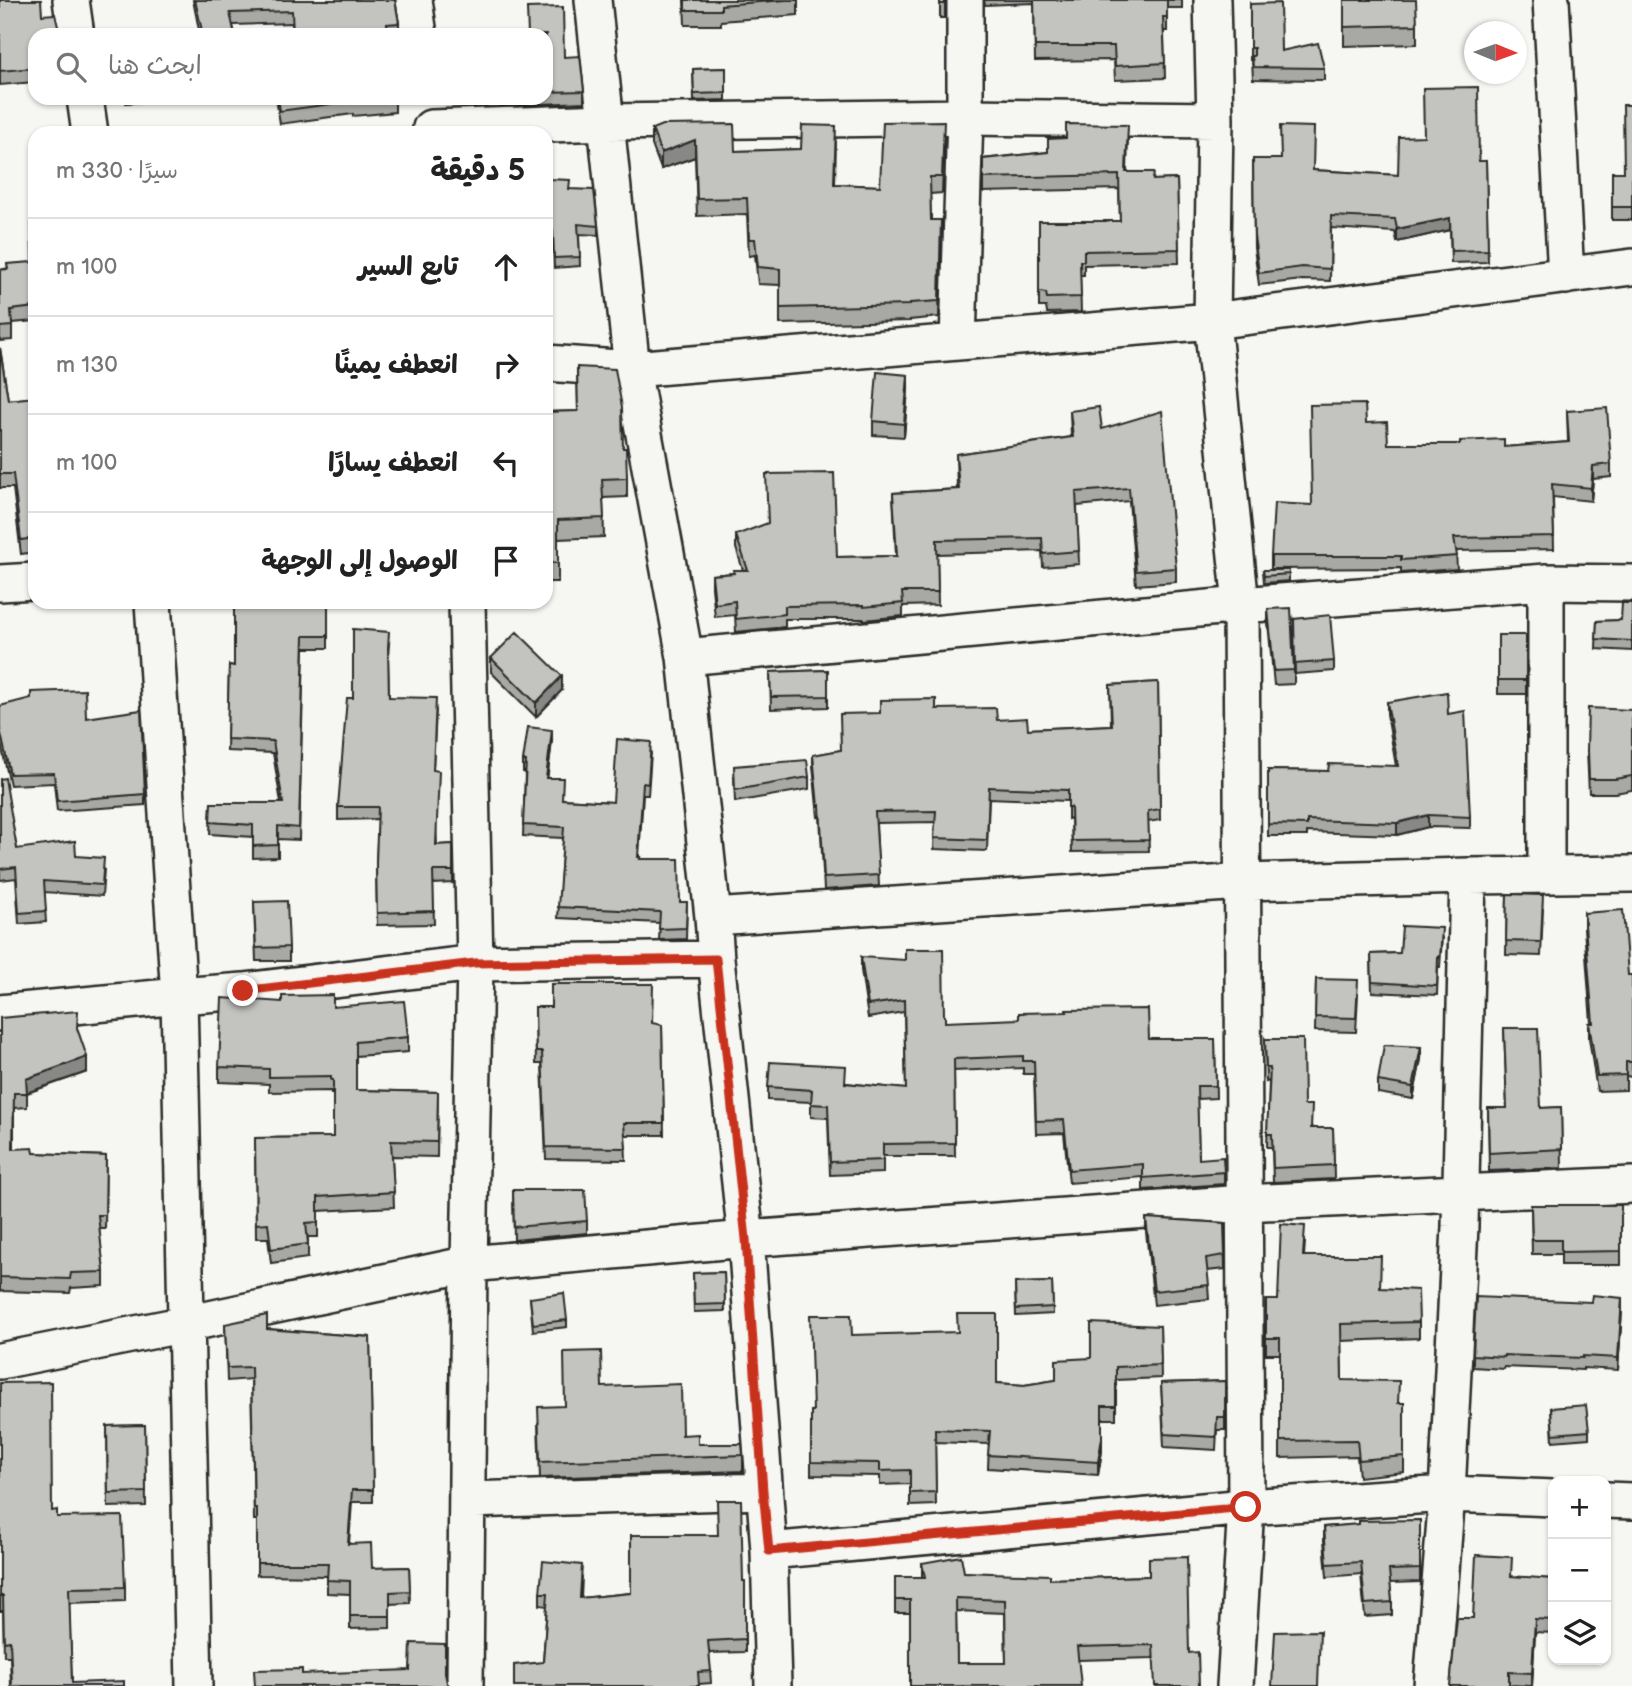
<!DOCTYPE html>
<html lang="ar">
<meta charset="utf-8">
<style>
body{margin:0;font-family:"Balsamiq Sans","Playpen Sans Arabic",sans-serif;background:#f6f6f6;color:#222;direction:rtl}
.controls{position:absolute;right:21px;bottom:21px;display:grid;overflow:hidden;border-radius:14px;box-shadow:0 2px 5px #0004}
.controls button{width:63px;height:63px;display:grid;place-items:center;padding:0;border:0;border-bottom:2px solid #e0e0e0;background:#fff;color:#222;font:35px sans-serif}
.compass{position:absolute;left:1464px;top:21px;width:63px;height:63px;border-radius:50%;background:#fff;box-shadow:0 2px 5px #0004;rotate:91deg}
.stop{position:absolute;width:21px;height:21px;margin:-16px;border:5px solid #c8321e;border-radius:50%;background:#fff}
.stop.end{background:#c8321e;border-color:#fff;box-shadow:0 2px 7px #0008}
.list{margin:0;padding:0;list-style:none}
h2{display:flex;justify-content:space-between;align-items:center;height:91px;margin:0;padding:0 28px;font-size:30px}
h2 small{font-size:23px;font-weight:400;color:#767676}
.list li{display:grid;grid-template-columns:46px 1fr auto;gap:21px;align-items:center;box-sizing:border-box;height:98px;padding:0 28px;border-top:2px solid #e0e0e0}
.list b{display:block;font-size:26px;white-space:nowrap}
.list em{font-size:23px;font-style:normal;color:#767676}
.icon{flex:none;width:38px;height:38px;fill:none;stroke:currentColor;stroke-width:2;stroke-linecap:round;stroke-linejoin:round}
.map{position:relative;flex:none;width:1632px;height:1686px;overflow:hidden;direction:ltr}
.search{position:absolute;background:#fff;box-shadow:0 2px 5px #0004;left:28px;top:28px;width:525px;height:77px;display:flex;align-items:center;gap:18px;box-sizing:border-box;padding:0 24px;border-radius:21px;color:#767676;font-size:26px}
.panel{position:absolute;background:#fff;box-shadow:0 2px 5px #0004;left:28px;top:126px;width:525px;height:483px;border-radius:21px;direction:rtl}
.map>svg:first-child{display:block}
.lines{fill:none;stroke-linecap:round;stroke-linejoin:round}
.minor-casing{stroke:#2b2b2b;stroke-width:40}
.minor{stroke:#f6f6f2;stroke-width:35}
.wall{fill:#a8a8a5;stroke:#2b2b2b;stroke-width:2;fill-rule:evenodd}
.shaded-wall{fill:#888886;stroke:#2b2b2b;stroke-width:2}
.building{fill:#c3c3c0;stroke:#2b2b2b;stroke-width:2;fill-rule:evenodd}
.route{stroke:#c8321e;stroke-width:9}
</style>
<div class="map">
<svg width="1632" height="1686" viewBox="0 0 1632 1686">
<rect width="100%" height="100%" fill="#f6f6f2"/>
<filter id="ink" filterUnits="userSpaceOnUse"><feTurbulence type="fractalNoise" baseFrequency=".0143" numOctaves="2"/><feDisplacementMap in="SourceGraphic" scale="14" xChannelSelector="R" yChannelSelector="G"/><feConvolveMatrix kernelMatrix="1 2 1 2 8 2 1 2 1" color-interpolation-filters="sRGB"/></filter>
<g filter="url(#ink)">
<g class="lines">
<defs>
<path id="minor" d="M71,0L76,35
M414,0L419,35
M593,0L632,369L685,657L713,917L716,959L746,1239L769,1551L773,1686
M1212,0L1215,120L1212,321L1241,605L1246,1507L1235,1686
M1551,0L1566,276
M85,98L90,133
M431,128L607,122L965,117L1215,120
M958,342L965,117V0
M546,363L632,369L1212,321L1632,267
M1546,582V875
M0,583L35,581
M153,602L179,996L194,1686
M685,657L1241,605L1546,582L1632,583
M713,917L1243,882L1468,876L1632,874
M0,1013L179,996L244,991L475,963L716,959
M0,1361L186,1324L469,1264L746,1239L1244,1203L1632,1185
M467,1500L763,1491
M1606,1500L1632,1501
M769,1551L1246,1507L1447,1494L1553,1498
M465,1686L469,1264L475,963L467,602
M1432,1686L1447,1494L1460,1226L1468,876"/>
</defs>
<!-- minor casing -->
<use href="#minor" class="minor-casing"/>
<!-- minor -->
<use href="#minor" class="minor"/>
</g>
<!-- wall -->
<path class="wall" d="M0,0L35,35V82L0,85Z
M193,0H395L399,23V35H293L292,23L233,25L235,35H200Z
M684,0H798V15L721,21V25H685Z
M940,0H945V18H940Z
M984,0H1182V8H1167V31H1164L1165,78L1115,80L1114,60L1035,61L1034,3L985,5Z
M1344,0L1417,25V44L1344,46Z
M1250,4L1281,51L1324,68V80L1253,79L1252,60H1250Z
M546,35L564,57L584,91V102L500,106V98H546Z
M726,68V100L694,101L693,69Z
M126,98H213V99L126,103Z
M276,98H395V112L353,116V114L280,124Z
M1632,105V220H1612V172H1624Z
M652,129L735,151L801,149L836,142L835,184L880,186L944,137L942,193L930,194L931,220H941L939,317L910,320V321L780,324V285L758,284L755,255L749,256L747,214L697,216L695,157L661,169L652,145Z
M1128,139L1127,172L1153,180L1177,179L1179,263L1084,265V275H1080L1081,312L1047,313L1046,307H1039V221H1120L1119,189L983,192V159L1048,152Z
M546,152L549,179L570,189L598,226V235L579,234L580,266L554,268L553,240H546Z
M1253,159L1313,170L1398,175L1486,161L1488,262L1451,263L1450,230L1397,242L1395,232L1331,228L1330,281L1302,280L1259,285L1254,248Z
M35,178V321L12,323V340L0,341V270L32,262Z
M0,348L8,400L35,397V552L21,554L13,488H0Z
M577,367L623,448L627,478V497L603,498L604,537L558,539V582H546V412L578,411Z
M908,389L904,437L873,435V421Z
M1070,411L1102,429L1176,568V582L1136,585L1129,501L1077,506L1079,564L1043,567L1042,551L937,554L938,605L903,606V616L864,620V619H785V627L736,632L735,615L715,617L712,588V575L734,573L743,570L736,548V535L837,557L896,556L893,493L957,489L956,454L1071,437Z
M1567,411L1611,464V477L1593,479L1591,501L1553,497L1554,549L1456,551L1457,569L1401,573V568L1271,569V556L1312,504L1366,423L1388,444L1504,447L1568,442Z
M1263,570H1289V581L1264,583Z
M328,602V648H304L299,840L278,839V857L253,858V837L210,834L211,803H281L273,753L227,751L229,665L234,666Z
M1632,603V651L1596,649L1597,621L1621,620Z
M1268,609L1294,670V684L1274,685L1268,623Z
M1294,619L1334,661V671L1295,674Z
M1498,635H1526V694H1498Z
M389,644L388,657L389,697L436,710L433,770L437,845L453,844V883L433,884L434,924L377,925L376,863L378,819L338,820V807L353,698Z
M491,658L562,690L536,717L491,672Z
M828,670V707L771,709L770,672Z
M1158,682L1160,820L1148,822L1149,851L1072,852L1071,818L1068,819V801L989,798L987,851L934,849L935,822L876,823L879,886L824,890L820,816L818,817L813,766V755L841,750L936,709L997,720L1028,729L1111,725L1110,685Z
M1387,702L1448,714L1470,817V828L1428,827L1397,835L1307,832V836H1268V770L1328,771L1396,766L1387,714Z
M0,706L86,718L145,794V805L57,811L54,783L10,785L0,740Z
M1632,710V790L1615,793H1589L1587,751Z
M552,741L547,778L562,799L613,802L651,753L648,795H643L639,857L680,902H687L686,939L659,940L660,923L558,918L563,838L523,836L525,772H523V761Z
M734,777H809V789L735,802Z
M0,779L17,849L76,856L104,869L102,896L44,892L46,922L19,924L16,878L0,880Z
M1507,894L1543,909L1541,956L1506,955Z
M254,902L289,947V961H256Z
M1584,913L1628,975H1632V1077L1626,1076V1090L1597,1091L1589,1038V1023H1591L1584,928Z
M1442,938L1440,967H1438L1437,995L1372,992L1371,954L1400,953Z
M861,957L944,1016L945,1022L1149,1039H1215L1216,1098L1197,1099L1199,1159L1224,1172V1184L1143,1190V1177L1069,1183L1064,1133L1036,1134L1034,1074H1023V1068L954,1071L955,1156H883V1173L830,1175L828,1118L811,1117V1102L768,1100V1087L846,1083L906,1089L904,1012L868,1018L861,970Z
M1316,979L1358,994L1356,1032L1315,1031Z
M333,1007L408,1037V1052L356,1056V1090L438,1092L437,1157L392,1156L394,1207L318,1211V1237H308V1258L271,1263L268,1238H256L255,1138L333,1137V1094H331V1091L269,1092V1084L219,1082V1067Z
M535,1007L662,1025L664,1135H625L626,1160L546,1159L542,1064H536Z
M0,1018L78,1030L87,1072L27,1093V1107L14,1108V1149L34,1153L106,1156L105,1229H99L104,1272V1286L71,1288L70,1293L0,1291Z
M1504,1028L1541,1108L1561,1107L1562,1168L1489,1171L1488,1108H1507Z
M1265,1039L1304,1105L1312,1128H1333L1334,1179L1273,1182L1272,1147H1267L1269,1081L1266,1082Z
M1421,1059L1413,1099L1378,1093V1081Z
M513,1190L587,1221V1233L514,1240Z
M1531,1205H1621V1265H1561V1254H1532Z
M1146,1218L1224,1223L1225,1269L1207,1271L1209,1299L1154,1305L1146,1232Z
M1305,1242L1304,1256L1380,1288L1419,1322V1338L1341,1341L1342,1380L1399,1403H1404V1472L1359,1477L1357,1456L1280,1458V1354H1266V1300H1278Z
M724,1272L725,1311L694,1312L693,1273Z
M1052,1282L1053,1314L1016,1316L1015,1283Z
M530,1298L567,1320V1327L533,1331Z
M1622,1310L1618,1370L1583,1368V1370L1504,1367V1369L1473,1367V1355Z
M225,1324L267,1329L370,1337L373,1502H352L349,1544L372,1568L409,1567L410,1603L390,1604V1628L350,1629V1594L327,1593V1576L257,1575V1520H254L251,1379L227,1381Z
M1160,1326L1161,1378L1116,1380V1419H1102V1451L1098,1475L988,1468L989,1444L935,1442L936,1505L910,1506V1484L880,1485V1476L811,1475V1411H812L852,1335L997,1383L1024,1385L1056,1380L1091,1358Z
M1225,1381V1430H1217L1216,1450L1164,1447L1161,1383Z
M0,1383L52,1511L125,1587V1601L69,1603L72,1683L124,1686H11L10,1656H4L3,1611H0Z
M602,1387L698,1444L743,1455V1471L540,1478L538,1423L565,1406Z
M1551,1408L1589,1431V1438L1553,1441Z
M145,1425L146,1506L108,1507L107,1426Z
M1420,1520V1582L1390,1583L1392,1602V1615L1365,1617L1361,1574L1327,1577L1324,1540V1527Z
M1187,1557L1153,1658L1078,1660L910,1686V1613H895V1577H922V1563L964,1572L1050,1579L1149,1576ZM956,1611L1005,1613L1006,1663H957Z
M582,1577L581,1598L745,1581V1652L709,1653L711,1683L699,1684L543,1662L547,1606L540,1605V1593Z
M1512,1577L1553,1579V1633L1535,1632L1532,1686L1509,1685L1473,1618Z"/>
<!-- shaded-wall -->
<path class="shaded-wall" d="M695,140V157L661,169V153Z
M1450,218V230L1397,242V229Z
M908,375V389L904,437V424Z
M1593,466V479L1591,501V488Z
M562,676V690L536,717V703Z
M552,730V741L546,789V778Z
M1428,815V827L1397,835V823Z
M1421,1047V1059L1413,1099V1087Z
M87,1057V1072L26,1093V1079Z
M1622,1298V1310L1618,1370V1358Z
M1102,1438V1451L1098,1475V1462Z
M1535,1619V1632L1532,1686V1673Z"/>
<!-- building -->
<path class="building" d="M0,0H41L42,15L55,14L60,35H35V68L0,71Z
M195,0H395L399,23L387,24L388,35H293L292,11L230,13L235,35H203Z
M685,0H786L721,5V10H685Z
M940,0H945V4H940Z
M1034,0H1167V17H1163L1165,63L1115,66L1114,46H1035Z
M1344,0H1416L1417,25L1344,27Z
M1280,3L1281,51L1318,43L1324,68L1253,67L1252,56H1254V48H1250V4Z
M563,7L564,57L580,56L584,91L546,92V35H528L527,8Z
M726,68V93L694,94L693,69Z
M1478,87L1479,161H1486L1488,250L1451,251L1450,218L1397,229L1395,219L1331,216L1330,269L1302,267L1259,273L1254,236L1253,159H1281L1280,126L1314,127L1313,170L1398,175L1399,137L1424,136L1423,88Z
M278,98H395V99L353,103V101L280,111Z
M1623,105H1632V207H1612V172H1624Z
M944,121L942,177H930L931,220H941L939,301L910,303V305L780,308V269L758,267L755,239H749L747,198L697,199L695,140L661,153L652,129L662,125L734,124L735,151L801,149L802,125L836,126L834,184L880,186L883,122Z
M1066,124L1128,125L1126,172H1154L1153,180L1177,179L1179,249L1084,251V261H1080L1081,297L1047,298L1046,293L1039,292V221H1120L1119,175L983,178V159L1048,152V139L1066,138Z
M546,152H549V179L570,180L569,189L594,190L598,226L578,224L580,257L554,258L553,231L546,230Z
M31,178H35V307L11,310L12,326L0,327V270L8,269L7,264L32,262Z
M0,348L8,400L35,397V538L21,540L13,474H0Z
M577,367L615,369L622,407L623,448H626L627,478L602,479L604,518L558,520V563H546V412L578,411Z
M877,372L908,375L904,424L873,421Z
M1365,404L1366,423L1387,422L1388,444H1460V441L1504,439V447L1569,442L1567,411L1607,408L1611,464L1593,466L1591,488L1552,484L1554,536L1454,538L1457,556L1401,560V556H1271L1274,503L1312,505L1310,405Z
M1099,407L1102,429L1162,411L1176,568L1136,571L1129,488L1076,492L1079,551L1043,554L1042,538L937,540L938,592H902L903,603L864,607V605L785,606V614L736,619L735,601L715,604L712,575L734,573L733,570H748L736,535L768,523L766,474L834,473L837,557L897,556L893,493L959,489L956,454L1073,437L1070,411Z
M1263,570H1289V574L1264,576Z
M234,602H328V636H304L299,828L278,826V845L253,846V825L210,822L211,803H283L273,741L227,739L229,665L234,666Z
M1622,603H1632V641L1596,639L1597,621L1621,620Z
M1291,608L1294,670L1274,671L1268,609Z
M1330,615L1334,661L1295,664L1294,619Z
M353,629L389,632L388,648L389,697L436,698L433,770L439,771L436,845L453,844V871H433L434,911L377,913L376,863L378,807H338L347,698H353Z
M517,632L562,676L536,703L491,658Z
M1498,635H1526V680H1498Z
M828,670V696L771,697L770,672Z
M1158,682L1160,809L1148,811L1149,840L1072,841L1071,807H1068V790L989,787L987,840L934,838L936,811L875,812L879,875L824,878L820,805L818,806L813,755L841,750L840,714L880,713V700L936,699V709L996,708L997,720L1027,718L1028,729L1112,725L1110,685Z
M85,690L86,718L141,710L145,794L57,801L54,773L10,774L0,729V706L31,698V692Z
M1447,692L1448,714L1465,711L1470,817L1428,815L1397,823L1307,820V825L1268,824V770L1328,771L1329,764L1398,766L1387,702Z
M1588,708L1632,710V776L1615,779H1589L1588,751H1587Z
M528,727L552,730L546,778H563L562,799L613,802L617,739L651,742L648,784L643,783L638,857H641L640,859H679L680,902H687L686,928L659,929L660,912L558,907L564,827L523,825L526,761H523Z
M807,760L809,777L735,790L734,766Z
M5,778L17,849L75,841L76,856L104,858L102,885L44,881L46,911L19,913L16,867L0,869V779Z
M1507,894L1543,895L1541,942L1506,941Z
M287,901L289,947L256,948L254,902Z
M1623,910L1628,975H1632V1062H1626V1075L1597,1076L1589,1023H1593L1584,913Z
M1402,926L1442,928L1440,958L1438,957L1437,986L1372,982L1371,954L1400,953Z
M905,949H943L944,1016H945V1022L1019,1019V1013L1067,1012L1066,1010L1148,1009L1149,1039H1215L1216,1086H1197L1199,1159L1223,1157L1224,1172L1143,1178V1164L1069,1170L1064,1120L1036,1121L1034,1061H1023V1056L954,1059L955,1143L883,1144V1160L830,1162L828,1105L811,1104L812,1090L768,1087L770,1062L846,1066L845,1083L906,1089L904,1000L868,1005L861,957L905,960Z
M1316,979L1358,980L1356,1018L1315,1017Z
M551,984H653L652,1023L662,1025L664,1123H624L626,1148L546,1147L542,1052H536L535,1007H551Z
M333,995V1007L404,1001L408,1037L356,1042V1090L438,1092L437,1142L391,1141L394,1192L318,1197V1222L306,1223L308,1244L271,1249L268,1223L256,1224L255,1138L333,1137V1080H331V1076L269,1077V1069L219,1067L222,998L282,1002V996Z
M78,1011L77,1028L87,1057L26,1079L27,1093H14L13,1149L33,1148L34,1153L106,1156L105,1215H98L104,1272L71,1273L70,1279L0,1277V1018Z
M1504,1028H1538L1541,1108L1561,1107L1562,1149L1489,1153L1488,1108H1507Z
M1265,1039H1303L1304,1105H1312L1311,1128H1333L1334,1165L1273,1168L1272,1134H1267L1270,1068H1266Z
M1384,1045L1421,1047L1413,1087L1378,1081Z
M513,1190H585L587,1221L514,1227Z
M1531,1205H1621V1251L1561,1252V1240H1532Z
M1146,1218L1224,1223L1225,1255L1206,1258L1209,1285L1154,1291Z
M1281,1224L1305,1226L1303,1256H1381L1380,1288L1418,1290L1419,1322L1341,1324L1342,1380L1399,1381L1398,1403H1404V1456L1359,1460L1357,1440L1280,1441V1338H1266V1300H1278Z
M724,1272L725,1304L694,1305L693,1273Z
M1052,1282L1053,1307L1016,1309L1015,1283Z
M564,1293L567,1320L533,1324L530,1298Z
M1592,1295L1622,1298L1618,1358L1583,1356V1358L1504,1355V1357L1473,1355L1476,1297L1591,1302Z
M957,1314H997V1383L1024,1385L1056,1380V1360L1091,1358V1323L1160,1326L1161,1365L1116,1367V1406H1102V1438L1098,1462L988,1455L990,1431L935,1429L936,1492L910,1493V1470L880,1471V1463L811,1462V1411H813L810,1315H851L852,1335L958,1332Z
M267,1315V1329L370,1337L373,1490H352L348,1544L371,1543L372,1568L409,1567L410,1591L390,1592V1616H350V1581L327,1580L328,1563H257V1508H254L251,1367L227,1368L225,1324Z
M601,1351L602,1387L681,1384L682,1435L698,1434V1444H742L743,1455L540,1462L538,1407L565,1406L564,1352Z
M1225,1381V1417H1217L1216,1437L1164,1434L1161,1383Z
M51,1382L52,1511L57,1510V1517L122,1516L125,1587L69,1588L72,1683L124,1681V1686H12L10,1641L4,1642L3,1596H0V1383Z
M1586,1405L1589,1431L1553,1434L1551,1408Z
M145,1425L146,1492L108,1493L107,1426Z
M717,1500H741L743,1581H745V1639L708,1641L711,1671L698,1672L699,1686H514V1665L543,1662L548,1593H540L543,1561L582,1565L580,1598L631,1593V1535H718Z
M1420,1520V1569L1389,1570L1392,1602L1365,1604L1361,1562L1327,1564L1324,1527L1359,1524V1521Z
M1476,1555L1512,1557L1511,1576L1553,1579V1620L1535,1619L1532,1673L1509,1672V1686H1450L1457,1618H1473Z
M961,1556L964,1572L1050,1575V1579L1149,1576V1558L1187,1557L1189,1653L1198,1652L1199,1686H1155L1153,1645L1077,1647L1081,1686H910V1600H895V1577H925L922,1563ZM956,1598L1005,1600L1006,1663H957Z
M1320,1631L1318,1686H1272L1275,1632Z
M411,1643L445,1644V1673L447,1683L450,1686H255L254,1670L302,1669V1674L410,1670Z"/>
</g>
<g class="lines" filter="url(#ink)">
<!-- route -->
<path class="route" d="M243,991L475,963L716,959L746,1239L763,1491L769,1551L1246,1507"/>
</g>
</svg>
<div class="controls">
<button>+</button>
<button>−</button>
<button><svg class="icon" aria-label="layers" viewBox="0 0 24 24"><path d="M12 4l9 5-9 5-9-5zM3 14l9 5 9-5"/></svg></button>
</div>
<svg class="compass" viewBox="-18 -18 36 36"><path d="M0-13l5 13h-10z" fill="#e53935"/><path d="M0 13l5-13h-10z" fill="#767676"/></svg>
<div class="stop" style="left:1246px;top:1507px"></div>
<div class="stop end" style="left:243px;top:991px"></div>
<div class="search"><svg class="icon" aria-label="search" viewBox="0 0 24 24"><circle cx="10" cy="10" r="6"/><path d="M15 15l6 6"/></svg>ابحث هنا</div>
<section class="panel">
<h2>5 دقيقة<small>سيرًا · 330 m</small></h2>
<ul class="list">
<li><svg class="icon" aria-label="ahead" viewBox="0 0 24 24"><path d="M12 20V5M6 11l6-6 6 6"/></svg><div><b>تابع السير</b></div><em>100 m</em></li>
<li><svg class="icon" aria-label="right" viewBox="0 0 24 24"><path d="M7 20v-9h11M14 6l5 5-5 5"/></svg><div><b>انعطف يمينًا</b></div><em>130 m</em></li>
<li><svg class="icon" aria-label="left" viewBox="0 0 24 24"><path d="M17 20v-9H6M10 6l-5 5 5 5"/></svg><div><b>انعطف يسارًا</b></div><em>100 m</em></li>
<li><svg class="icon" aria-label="arrive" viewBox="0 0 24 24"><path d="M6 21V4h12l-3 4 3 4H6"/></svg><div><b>الوصول إلى الوجهة</b></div></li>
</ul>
</section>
</div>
